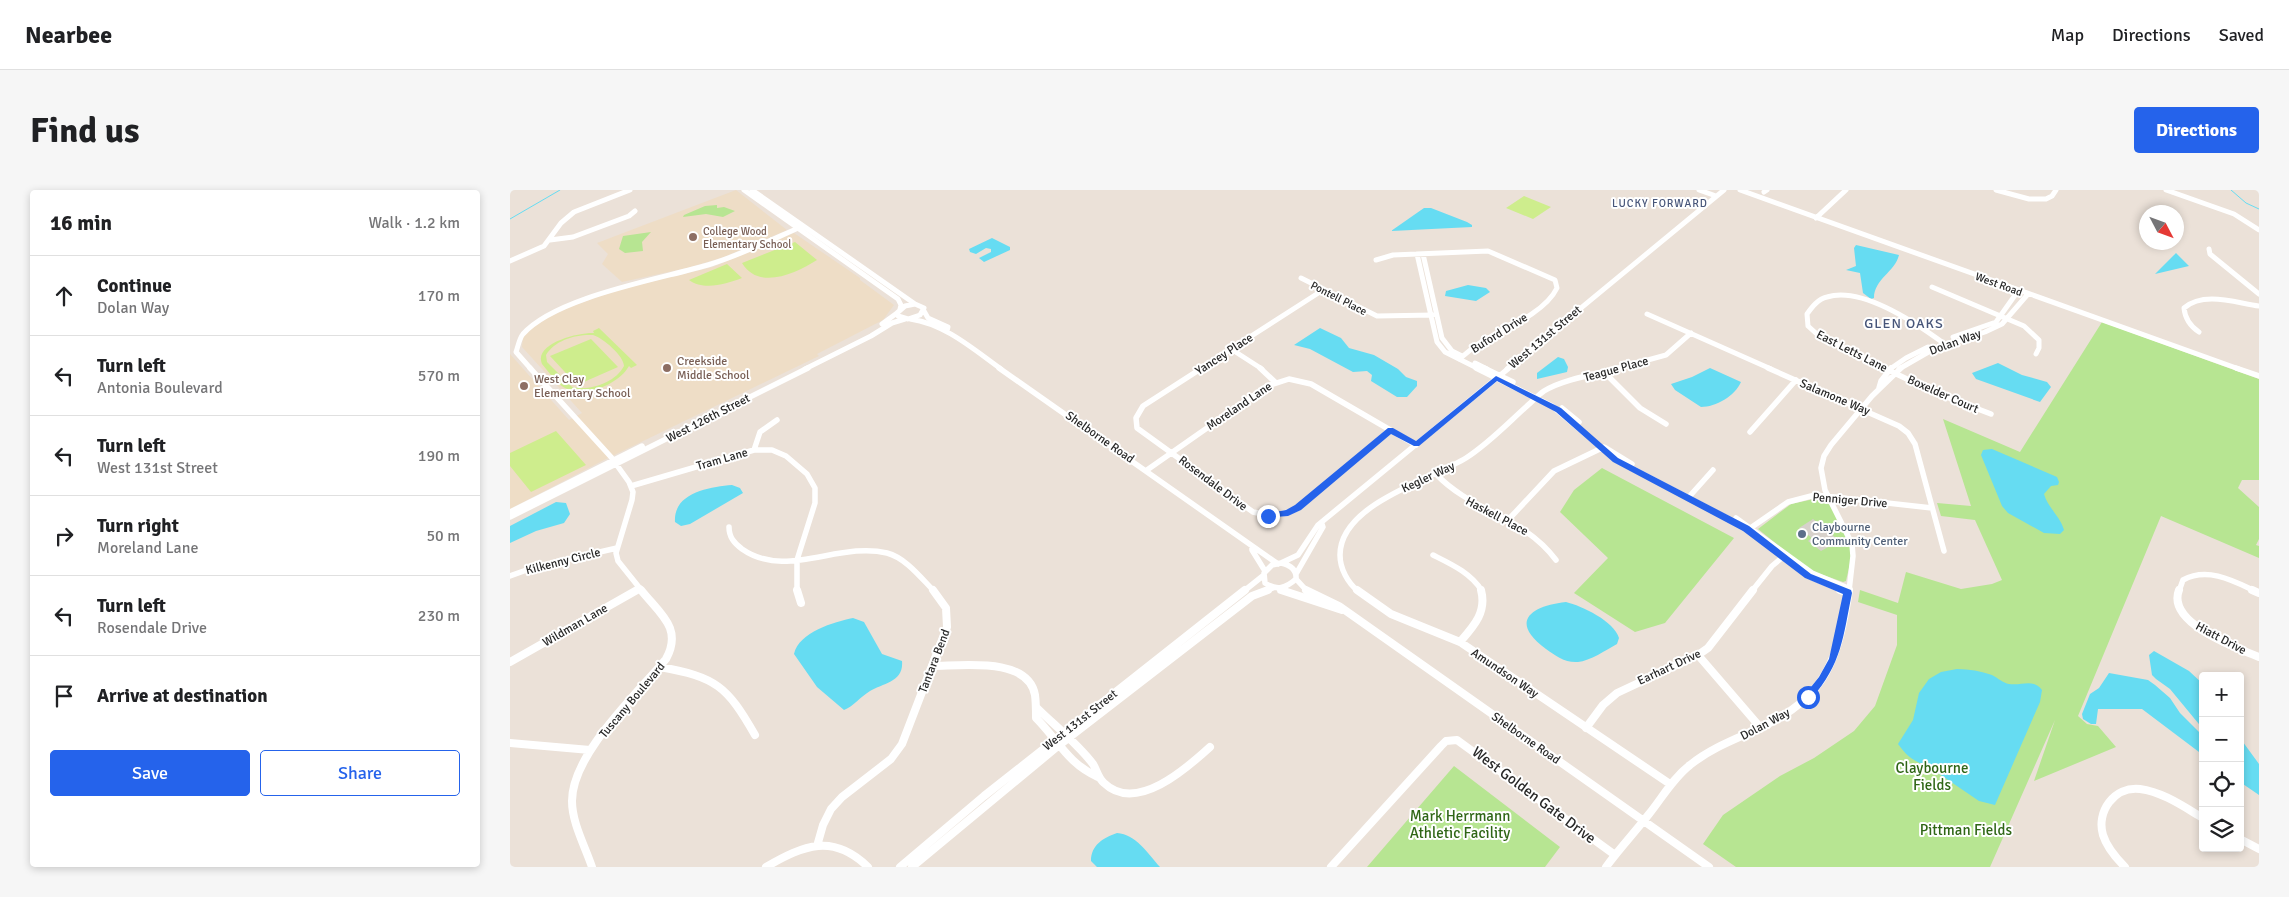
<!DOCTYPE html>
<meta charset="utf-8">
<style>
body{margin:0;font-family:Signika,sans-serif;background:#f6f6f6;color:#202124}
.controls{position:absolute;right:15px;bottom:15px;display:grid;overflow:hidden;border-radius:5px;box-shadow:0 2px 8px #0003}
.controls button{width:45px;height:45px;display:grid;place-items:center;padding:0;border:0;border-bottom:1px solid #e0e0e0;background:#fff;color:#202124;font:25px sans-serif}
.compass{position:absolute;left:1629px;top:15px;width:45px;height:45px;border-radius:50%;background:#fff;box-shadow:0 2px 8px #0003;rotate:131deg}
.stop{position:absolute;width:15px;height:15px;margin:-11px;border:4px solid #2563eb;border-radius:50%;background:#fff}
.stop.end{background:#2563eb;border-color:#fff;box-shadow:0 1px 5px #0008}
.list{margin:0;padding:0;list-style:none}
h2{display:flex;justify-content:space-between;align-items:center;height:65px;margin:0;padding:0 20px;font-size:21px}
h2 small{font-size:16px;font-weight:400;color:#757577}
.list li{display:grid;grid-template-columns:32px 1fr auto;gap:15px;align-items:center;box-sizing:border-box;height:80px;padding:0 20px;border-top:1px solid #e0e0e0}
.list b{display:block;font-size:19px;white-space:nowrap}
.list p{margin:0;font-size:16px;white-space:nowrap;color:#757577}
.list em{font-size:16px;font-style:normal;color:#757577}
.actions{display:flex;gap:10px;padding:15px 20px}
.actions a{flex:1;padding:11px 0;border:1px solid #2563eb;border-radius:5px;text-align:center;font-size:18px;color:#2563eb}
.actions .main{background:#2563eb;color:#fff}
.icon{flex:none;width:28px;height:28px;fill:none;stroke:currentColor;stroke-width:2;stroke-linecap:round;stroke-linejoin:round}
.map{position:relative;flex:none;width:1749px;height:677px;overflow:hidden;border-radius:5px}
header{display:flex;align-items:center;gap:30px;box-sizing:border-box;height:70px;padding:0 25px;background:#fff;border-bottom:1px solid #e0e0e0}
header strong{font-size:24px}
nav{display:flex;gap:28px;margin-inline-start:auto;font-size:18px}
.intro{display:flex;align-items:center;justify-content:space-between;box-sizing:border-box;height:120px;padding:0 30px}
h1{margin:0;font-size:35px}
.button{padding:12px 22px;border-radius:5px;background:#2563eb;color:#fff;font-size:18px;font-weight:700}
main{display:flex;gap:30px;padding:0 30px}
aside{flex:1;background:#fff;border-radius:5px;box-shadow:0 2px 8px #0003}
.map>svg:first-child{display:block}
.education{fill:#eeddc6}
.green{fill:#b7e592}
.pitch{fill:#ceed8d;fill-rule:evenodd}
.plaza{fill:#d7d1cb}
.water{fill:#66dcf2}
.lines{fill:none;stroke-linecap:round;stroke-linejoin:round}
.stream{stroke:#66dcf2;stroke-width:1}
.minor-far2{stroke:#fff;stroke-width:5}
.minor-far1{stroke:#fff;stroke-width:5.5}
.minor{stroke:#fff;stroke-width:8}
.route{fill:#2563eb}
.education-dot{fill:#8d6e63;stroke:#fff;stroke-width:2}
.service-dot{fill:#5c6f8a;stroke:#fff;stroke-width:2}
.labels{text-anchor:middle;stroke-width:4;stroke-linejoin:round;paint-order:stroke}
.far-neighbourhood-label{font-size:11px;letter-spacing:1px;fill:#475579;stroke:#fff}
.far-education-label{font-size:11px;fill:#785e54;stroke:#fff;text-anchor:start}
.far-street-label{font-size:11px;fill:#282828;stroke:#fff}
.street-label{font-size:12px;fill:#282828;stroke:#fff}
.education-label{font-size:12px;fill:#785e54;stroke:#fff;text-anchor:start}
.service-label{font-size:12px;fill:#4e5e75;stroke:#fff;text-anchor:start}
.neighbourhood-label{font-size:14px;letter-spacing:1px;fill:#475579;stroke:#fff}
.near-park-label{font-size:15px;fill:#2f6616;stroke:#fff}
.near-street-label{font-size:15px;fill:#282828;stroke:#fff}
</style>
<header>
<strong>Nearbee</strong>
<nav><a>Map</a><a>Directions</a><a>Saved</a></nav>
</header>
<div class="intro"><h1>Find us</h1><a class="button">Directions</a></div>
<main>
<aside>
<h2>16 min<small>Walk · 1.2 km</small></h2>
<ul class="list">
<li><svg class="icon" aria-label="ahead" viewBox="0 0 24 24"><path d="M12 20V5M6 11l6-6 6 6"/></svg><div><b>Continue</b><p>Dolan Way</p></div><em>170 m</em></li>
<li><svg class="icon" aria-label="left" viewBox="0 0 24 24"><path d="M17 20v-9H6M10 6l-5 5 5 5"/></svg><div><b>Turn left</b><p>Antonia Boulevard</p></div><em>570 m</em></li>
<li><svg class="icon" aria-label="left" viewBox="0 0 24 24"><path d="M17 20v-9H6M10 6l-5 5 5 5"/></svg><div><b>Turn left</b><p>West 131st Street</p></div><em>190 m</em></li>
<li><svg class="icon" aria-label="right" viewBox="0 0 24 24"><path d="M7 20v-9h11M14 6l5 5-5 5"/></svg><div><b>Turn right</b><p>Moreland Lane</p></div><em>50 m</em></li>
<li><svg class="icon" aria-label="left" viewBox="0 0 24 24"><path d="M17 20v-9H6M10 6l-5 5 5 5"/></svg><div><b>Turn left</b><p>Rosendale Drive</p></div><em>230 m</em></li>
<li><svg class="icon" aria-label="arrive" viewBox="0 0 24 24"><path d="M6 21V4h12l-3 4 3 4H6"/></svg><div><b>Arrive at destination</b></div></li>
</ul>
<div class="actions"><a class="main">Save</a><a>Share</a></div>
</aside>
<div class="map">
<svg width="1749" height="677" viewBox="0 0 1749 677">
<rect width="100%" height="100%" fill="#ebe1d8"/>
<!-- education -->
<path class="education" d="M226,0L277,40L214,67L177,78L112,92L92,74L98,64L87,53Z
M284,43L350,88V90L384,115L373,130L307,164L309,166L94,270L0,319V164L59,230L72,223L12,157L13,147L21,138L48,121L111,99L203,77Z"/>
<!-- green -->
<path class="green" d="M207,15V18L214,17L225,21L213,27L196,24L173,27L174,25L195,16Z
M141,42L132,52L133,61L115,63L109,59L113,46Z
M1592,132L1749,189V290H1732L1728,298L1749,317V349L1746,355L1749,356V368L1651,326L1568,526L1577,534L1588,536L1606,557L1524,591L1545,530L1480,677H1226L1193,654L1213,625L1270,586L1304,568L1344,541L1365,516L1387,455V425L1348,412L1350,400L1388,413L1396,382L1451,399L1482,394L1492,390L1465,330L1431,326L1427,313L1461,316L1433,229L1510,262Z
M1092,278L1224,348L1155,433L1125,442L1064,403L1098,368L1050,322L1064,300Z
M1313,307C1324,313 1340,351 1341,363C1341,372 1338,382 1336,391L1333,392L1299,380L1248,339L1281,314Z
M944,576L1050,657L1035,677H857Z"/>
<!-- pitch -->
<path class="pitch" d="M1014,6L1041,17L1023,29L996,18Z
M285,52L307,70C286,83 249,101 232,73Z
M217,74L232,88C216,94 194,101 179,90Z
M89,138L127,175L121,178L119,176C109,194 76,208 57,199C47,195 39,182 32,174C23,153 70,142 84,143L83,141ZM83,145C93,148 114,166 114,176C105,193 80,201 62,197L37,172L36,165C45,150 66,144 83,145Z
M81,149L108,177L67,195L40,166Z
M46,241L76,275L21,302L0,276V263Z"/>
<!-- plaza -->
<path class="plaza" d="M1303,329L1326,348L1317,353L1320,356L1311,361L1298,351L1302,348L1289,338Z"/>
<!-- water -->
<path class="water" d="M914,18H921L957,32L962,35V37L881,41Z
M482,48L500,57V60L474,72L469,68L481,62V59L476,58L466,64L460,62L459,59Z
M1346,55L1389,65C1385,82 1364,89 1364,108L1361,109L1353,103L1350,83L1336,80L1346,76L1344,58Z
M1666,63L1679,76L1645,84Z
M958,95L976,98L980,102L966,111L935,106L936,101Z
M810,138L831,148L839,158L864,165L888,179L896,187L907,191V196L897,207H887L861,191L862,185L857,181L843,182L800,159L784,155Z
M1048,167L1054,169L1058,177L1057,182L1027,189V183Z
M1488,173L1512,185L1537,192L1541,197L1530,212L1466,189L1462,183Z
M1200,178L1231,192C1225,206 1206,217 1191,217L1165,200L1161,194L1182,187Z
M1482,259L1547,287L1549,292L1548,295L1541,296L1534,304C1538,318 1550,326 1554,340L1550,344L1534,343L1498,323L1492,316L1471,265L1473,260Z
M222,295L230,298L233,303L180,334L171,336L165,332C163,303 199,297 222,295Z
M46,312L56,313L60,324L54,333L26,341L0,353V336Z
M1056,412C1072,416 1104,431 1109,448L1107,454C1096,460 1080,471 1068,472C1055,473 1046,466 1036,459C999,432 1020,416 1056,412Z
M343,428L354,432L372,464L392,471C394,492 373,493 360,501C350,507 344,516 334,520L307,497L284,464C289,442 324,432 343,428Z
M1644,461L1679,481L1693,494V539L1660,499L1646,489L1642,485L1639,465Z
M1447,479C1459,479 1471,481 1482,485C1488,488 1493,493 1499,494C1512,496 1523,488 1532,500L1530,512L1485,615L1469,611L1416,575C1402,571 1396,565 1388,554L1403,530L1409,503L1419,489L1431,482Z
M1599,483L1638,490L1645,495L1660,508L1670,523L1693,546V565L1632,519H1588L1586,534H1581L1573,529L1572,524L1580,504L1589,498Z
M1730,548L1749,574V605L1730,592Z
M607,643C626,644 638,664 650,677H587L581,671C581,655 593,648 607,643Z"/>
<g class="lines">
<!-- stream -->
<path class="stream" d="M1721,0L1736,13L1749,19
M0,29L50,0"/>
<!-- minor-far2 -->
<path class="minor-far2" d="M234,0L388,109L391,115L390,119
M242,0L405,114
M1189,0L1206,6
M1230,0L1729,179
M1486,0L1519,9H1536L1542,6L1546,0
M1656,0L1724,24L1749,40
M1254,2L1257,0
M1306,28L1336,0
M40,50L63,47L119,26L125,21
M1699,59L1700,64L1749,104
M907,64L927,152L935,162L969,179
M913,64L932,148L942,161L952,166
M866,70L883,65L978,61L1045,90L1047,98C1035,123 994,139 971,152C963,157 956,164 949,169
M0,71L34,56L51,33L64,22L120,0
M791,88L867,126L923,125
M1422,97L1514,136L1529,150V158L1526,164
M405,114L414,118L410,125L398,129L388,126L387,123L395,116Z
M414,121L418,128L438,137L437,141
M1137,124L1261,179
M400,129C435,134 463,159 491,179
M372,134L387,123
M1689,142C1680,136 1675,129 1674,118C1694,101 1726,113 1749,116
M1443,147L1486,132L1508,101
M721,159L752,179
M965,173L977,179
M21,179L6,162C8,157 9,149 13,144C47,106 152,89 201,74C233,64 263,49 293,36
M295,179L361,146L382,133L395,129
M690,179L813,100
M997,179L1214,0
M1105,179L1156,165L1181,143
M1377,179L1309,146L1298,136L1297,124C1302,117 1308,109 1317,107C1352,96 1409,135 1436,155
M1380,179L1396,168L1418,157
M1389,179L1422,160L1475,142L1492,134L1518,104"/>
<!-- minor-far1 -->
<path class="minor-far1" d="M20,178L101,267L119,292L123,302L122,310L106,363L108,371L132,401
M489,178L768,374
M692,178L633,216L626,228L627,238L743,322C759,326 773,326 788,318L880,240
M750,178L765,192
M966,178L1042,216L1106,270L1236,338L1298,386L1333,401
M974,178L1003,192
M1258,178L1389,236L1398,243L1405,254L1434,361
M1374,178L1426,203L1481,224
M1726,178L1749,186
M1094,182L1130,218L1156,234
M1369,198L1371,191L1381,178
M1052,218L1069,232
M1240,242L1286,190
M1096,258L1122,274
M244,260L250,242L267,230
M637,280L757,196L779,189L801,194L906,255
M926,284C962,322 1012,325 1046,370
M121,296L244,260H262L276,266L297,284L305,298V313L287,370V401
M1178,308L1203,280
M0,322L132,256
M0,327L298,178
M1226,328L1302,383L1338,398
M999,329L1044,281L1094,257
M219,337C219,347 224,353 232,359C276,390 329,351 377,363C396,368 411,388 424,401
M1239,339L1278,312L1305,305L1422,318
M742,356V360L755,381
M923,365C941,374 961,383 972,401
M771,373L788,365L808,335L999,178
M771,373C780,375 787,379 786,389C776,398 767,401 755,393L754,383L762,375Z
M786,384L813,337L812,334
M0,386L25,377L107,358
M786,389L797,401
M769,399L775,401
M125,401L130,398
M734,401L754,385
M755,401L763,398
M848,401C838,393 830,379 830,365C830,314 920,290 956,268C978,254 997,234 1017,216C1022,212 1028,205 1034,201C1053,189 1087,184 1110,178
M1242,401L1262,376L1274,366
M1339,401L1343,366L1342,354L1315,300L1311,278L1314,266L1321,255L1362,206L1391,178
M1669,401L1673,390C1697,377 1722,390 1745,401"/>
<!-- minor -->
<path class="minor" d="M287,400L291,413
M771,400L832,420
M796,400L829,416L1199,677
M847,400L881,424L950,452L1160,594
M1330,400L1338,403
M1669,400C1656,433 1727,458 1749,467
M1742,400L1749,403
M950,452C964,436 977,422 971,400
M1188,465L1250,537
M0,472L127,400
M422,476C451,476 518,466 525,505C526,512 526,520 526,528C548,550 558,574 588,587
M150,477C206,487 217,496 245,545
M526,517C544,535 567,553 583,574C587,580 588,588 594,593C626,624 677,578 700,557
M1076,538L1093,515L1107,503L1188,465L1198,458L1243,400
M0,553L80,560
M1730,649L1749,659
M307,656L313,635L321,619L332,607L381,569L392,554L437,437L436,418L423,400
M82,677C75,656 62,633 62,611C62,564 127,504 156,469C173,438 150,424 131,400
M256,677C294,655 323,643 358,677
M390,677L474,606L735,400
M402,677L548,556L742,406L758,400
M821,677L931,556L936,551L947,550L1105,665
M1096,677C1109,659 1125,642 1139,624C1152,608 1163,588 1180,575C1201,558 1226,549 1250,538C1317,507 1328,469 1339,400
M1615,677C1606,668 1597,658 1593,645C1586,622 1604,596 1630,599C1653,602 1674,617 1693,628"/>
</g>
<!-- route -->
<path class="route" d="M986,186L1051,218L1108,268L1239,336L1301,384L1341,400L1342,403C1333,447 1332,474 1301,509L1298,511L1293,507L1309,487L1319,469L1333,404L1295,388L1233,341L1103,272L1046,222L987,191L909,256H904L881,244L791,320L778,326L755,328V324L776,320L785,315L878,238H883L906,251Z"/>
<!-- markers -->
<g class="education-dot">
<circle cx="183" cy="47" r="5"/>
<circle cx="157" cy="178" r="5"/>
<circle cx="14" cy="196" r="5"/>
</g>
<circle class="service-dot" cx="1292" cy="344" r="5"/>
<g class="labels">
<!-- far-neighbourhood labels -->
<g class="far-neighbourhood-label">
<text x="1150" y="17">LUCKY FORWARD</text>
</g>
<!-- far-education labels -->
<g class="far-education-label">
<text x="193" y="45">College Wood<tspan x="193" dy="13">Elementary School</tspan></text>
</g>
<!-- far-street labels -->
<g class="far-street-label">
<text transform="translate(1489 94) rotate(20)" y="4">West Road</text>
<text transform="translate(829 108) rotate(27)" y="4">Pontell Place</text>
</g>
<!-- street labels -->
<g class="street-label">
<text transform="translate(989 143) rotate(-32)" y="4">Buford Drive</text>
<text transform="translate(1035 147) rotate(-40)" y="4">West 131st Street</text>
<text transform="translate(1445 152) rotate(-20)" y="4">Dolan Way</text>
<text transform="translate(1342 161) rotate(27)" y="4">East Letts Lane</text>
<text transform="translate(714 164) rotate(-33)" y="4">Yancey Place</text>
<text transform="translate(1106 179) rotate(-15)" y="4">Teague Place</text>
<text transform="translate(1433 204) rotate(24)" y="4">Boxelder Court</text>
<text transform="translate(1325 207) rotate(23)" y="4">Salamone Way</text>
<text transform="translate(729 216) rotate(-34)" y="4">Moreland Lane</text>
<text transform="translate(198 228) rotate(-27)" y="4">West 126th Street</text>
<text transform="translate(590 247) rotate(35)" y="4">Shelborne Road</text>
<text transform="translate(212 269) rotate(-16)" y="4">Tram Lane</text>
<text transform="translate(918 287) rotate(-25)" y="4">Kegler Way</text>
<text transform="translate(703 293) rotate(37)" y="4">Rosendale Drive</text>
<text transform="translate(1340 310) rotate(5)" y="4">Penniger Drive</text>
<text transform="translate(987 326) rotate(28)" y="4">Haskell Place</text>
<text transform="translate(53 371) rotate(-14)" y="4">Kilkenny Circle</text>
<text transform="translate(65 435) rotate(-30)" y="4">Wildman Lane</text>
<text transform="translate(1711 448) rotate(28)" y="4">Hiatt Drive</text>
<text transform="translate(424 471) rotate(-69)" y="4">Tantara Bend</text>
<text transform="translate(1159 477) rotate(-25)" y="4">Earhart Drive</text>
<text transform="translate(995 483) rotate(34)" y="4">Amundson Way</text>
<text transform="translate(122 510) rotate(-50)" y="4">Tuscany Boulevard</text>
<text transform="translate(570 530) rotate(-38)" y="4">West 131st Street</text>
<text transform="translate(1255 534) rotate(-28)" y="4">Dolan Way</text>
<text transform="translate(1016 548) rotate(35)" y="4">Shelborne Road</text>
</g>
<!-- education labels -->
<g class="education-label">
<text x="167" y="175">Creekside<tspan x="167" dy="14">Middle School</tspan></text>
<text x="24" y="193">West Clay<tspan x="24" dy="14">Elementary School</tspan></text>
</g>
<!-- service labels -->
<g class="service-label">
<text x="1302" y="341">Claybourne<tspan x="1302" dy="14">Community Center</tspan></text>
</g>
<!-- neighbourhood labels -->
<g class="neighbourhood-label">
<text x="1394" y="138">GLEN OAKS</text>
</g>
<!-- near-park labels -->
<g class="near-park-label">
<text x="1422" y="583">Claybourne<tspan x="1422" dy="17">Fields</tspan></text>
<text x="950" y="631">Mark Herrmann<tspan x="950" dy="17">Athletic Facility</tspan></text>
<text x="1456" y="645">Pittman Fields</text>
</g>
<!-- near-street labels -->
<g class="near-street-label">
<text transform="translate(1024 605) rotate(37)" y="5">West Golden Gate Drive</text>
</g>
</g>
</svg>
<div class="controls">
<button>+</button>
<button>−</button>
<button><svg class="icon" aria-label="locate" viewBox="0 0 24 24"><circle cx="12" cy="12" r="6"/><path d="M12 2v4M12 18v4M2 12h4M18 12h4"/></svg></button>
<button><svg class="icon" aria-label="layers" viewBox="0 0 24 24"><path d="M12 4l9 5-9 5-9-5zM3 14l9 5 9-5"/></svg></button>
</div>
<svg class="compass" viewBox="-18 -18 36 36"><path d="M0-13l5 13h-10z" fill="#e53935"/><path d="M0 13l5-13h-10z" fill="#757577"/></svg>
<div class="stop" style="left:1298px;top:507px"></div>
<div class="stop end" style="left:758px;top:326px"></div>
</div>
</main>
